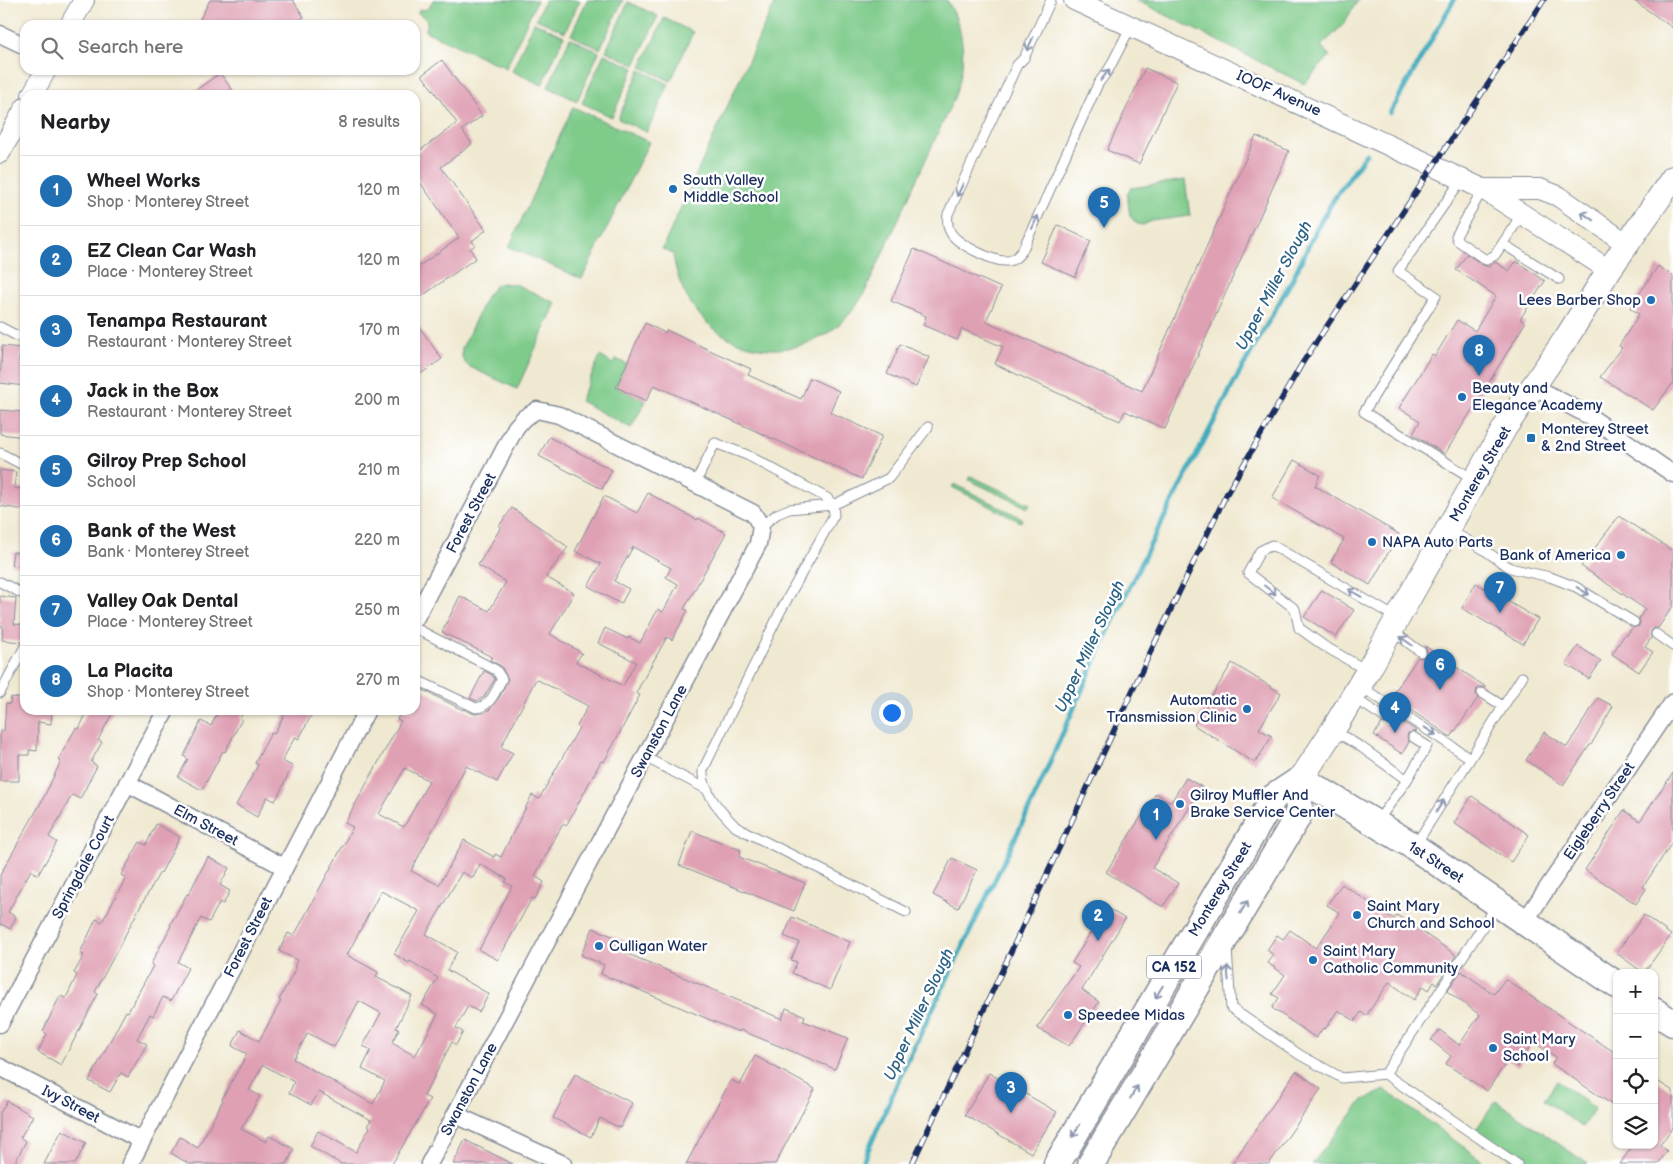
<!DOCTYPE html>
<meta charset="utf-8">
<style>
body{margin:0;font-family:"Balsamiq Sans",sans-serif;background:#f6f6f6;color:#202124}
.controls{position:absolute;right:15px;bottom:15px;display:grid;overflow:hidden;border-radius:10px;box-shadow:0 1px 4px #0004}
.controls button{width:45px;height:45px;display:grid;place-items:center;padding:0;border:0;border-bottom:1px solid #e0e0e0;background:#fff;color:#202124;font:25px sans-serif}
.you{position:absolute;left:891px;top:712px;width:18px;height:18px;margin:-12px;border:4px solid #fff;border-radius:50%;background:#1a73e8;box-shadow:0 0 0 8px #1a73e833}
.badge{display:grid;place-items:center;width:32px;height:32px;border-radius:50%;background:#1f6fb2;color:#fff;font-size:16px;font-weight:700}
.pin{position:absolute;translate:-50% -41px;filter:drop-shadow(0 1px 2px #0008)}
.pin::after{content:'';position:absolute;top:26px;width:18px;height:15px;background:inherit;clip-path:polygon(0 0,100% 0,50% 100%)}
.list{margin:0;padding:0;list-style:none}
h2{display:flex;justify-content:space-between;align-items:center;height:65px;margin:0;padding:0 20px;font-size:21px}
h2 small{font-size:16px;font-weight:400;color:#757577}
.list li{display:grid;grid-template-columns:32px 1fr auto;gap:15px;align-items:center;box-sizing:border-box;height:70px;padding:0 20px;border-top:1px solid #e0e0e0}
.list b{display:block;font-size:19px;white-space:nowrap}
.list p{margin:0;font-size:16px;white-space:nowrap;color:#757577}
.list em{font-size:16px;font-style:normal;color:#757577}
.icon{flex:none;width:28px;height:28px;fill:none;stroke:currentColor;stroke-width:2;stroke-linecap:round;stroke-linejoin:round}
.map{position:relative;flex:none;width:1673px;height:1164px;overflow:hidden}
.search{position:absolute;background:#fff;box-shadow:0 1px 4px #0004;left:20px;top:20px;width:400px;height:55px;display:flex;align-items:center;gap:12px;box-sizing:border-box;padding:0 18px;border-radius:15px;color:#757577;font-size:19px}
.panel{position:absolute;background:#fff;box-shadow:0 1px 4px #0004;left:20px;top:90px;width:400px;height:625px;border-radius:15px}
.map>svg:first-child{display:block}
.green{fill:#7ecb8a;stroke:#4c7d74}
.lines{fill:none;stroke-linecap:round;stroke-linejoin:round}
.stream{stroke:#3eabbd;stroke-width:5}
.building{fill:#dfa0b4;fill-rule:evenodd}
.service-casing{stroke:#868c98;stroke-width:11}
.minor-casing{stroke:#868c98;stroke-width:19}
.tertiary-casing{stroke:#868c98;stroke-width:22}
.secondary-casing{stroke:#868c98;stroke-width:26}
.primary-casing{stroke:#868c98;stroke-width:29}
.service{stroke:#fff;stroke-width:9}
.minor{stroke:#fff;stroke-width:16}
.tertiary{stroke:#fff;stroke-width:20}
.secondary{stroke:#fff;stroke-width:24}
.primary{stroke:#fff;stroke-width:26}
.rail-casing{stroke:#1b2f5e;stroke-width:5.5}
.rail{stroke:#fff;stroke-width:4;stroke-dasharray:11;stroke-linecap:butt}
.oneway{stroke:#8d97ae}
.poi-dot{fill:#1f6fb2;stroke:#fff;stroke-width:2}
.labels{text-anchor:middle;stroke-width:5;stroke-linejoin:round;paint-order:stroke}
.shield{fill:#fff;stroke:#5f6d8e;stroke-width:1}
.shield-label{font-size:14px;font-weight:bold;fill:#1b2f5e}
.street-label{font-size:15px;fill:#1b2f5e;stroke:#fff}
.poi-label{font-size:15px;fill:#1b2f5e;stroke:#fff;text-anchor:start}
.water-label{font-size:16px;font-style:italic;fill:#296184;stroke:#fff}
</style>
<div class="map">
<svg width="1673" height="1164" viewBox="0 0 1673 1164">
<rect width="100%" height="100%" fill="#fff"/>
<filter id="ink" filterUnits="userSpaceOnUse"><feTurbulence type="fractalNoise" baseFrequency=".02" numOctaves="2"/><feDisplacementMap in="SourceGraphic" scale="10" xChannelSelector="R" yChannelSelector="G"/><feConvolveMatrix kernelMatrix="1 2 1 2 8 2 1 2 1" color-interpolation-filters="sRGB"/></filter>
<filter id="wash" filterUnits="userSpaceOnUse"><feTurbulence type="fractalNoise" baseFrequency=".0096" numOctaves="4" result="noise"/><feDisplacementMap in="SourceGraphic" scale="20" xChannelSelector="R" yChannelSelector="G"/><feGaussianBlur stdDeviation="1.12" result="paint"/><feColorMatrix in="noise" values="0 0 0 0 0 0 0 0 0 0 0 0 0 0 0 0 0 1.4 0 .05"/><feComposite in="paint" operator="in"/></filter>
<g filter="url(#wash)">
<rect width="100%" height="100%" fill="#f0e9d1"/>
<!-- green -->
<path class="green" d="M433,0H537L506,68L425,31C430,22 426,18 418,13L419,9L424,10L429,8Z
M545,0H580L565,32L536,19Z
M587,0H623L600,49L571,35Z
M776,0H947C966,32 967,64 954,98L866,290C816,385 687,360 673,254L662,249Z
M1136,0H1358L1343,25L1321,46L1330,56L1304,84Z
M628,2L658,16L635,65L606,51Z
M664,18L693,32L671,81L641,67Z
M534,22L564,36L542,85L512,71Z
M570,38L599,52L577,101L548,87Z
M604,54L634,68L612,117L582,103Z
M640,70L669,84L647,132L618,119Z
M573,107L649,142L582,279L509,247Z
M1185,180L1190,216L1152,221L1143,225L1137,224L1130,216L1127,194L1131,188Z
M503,283L517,285L556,303L517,389L470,367C462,362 461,356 462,348L487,295L496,285Z
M600,356L613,364L616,359L627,364L616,387L646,401L631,428L580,401Z
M971,476L1030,504L1028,508L969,480Z
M954,484L1022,518L1021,522L952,487Z
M1557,1081L1595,1108L1582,1127L1544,1100Z
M1385,1090L1487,1164H1312L1363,1100Z
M1496,1101L1588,1164H1520L1474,1132Z"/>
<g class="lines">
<!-- stream -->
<path class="stream" d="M1390,113L1454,0
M862,1164L904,1068L1031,805L1104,640L1147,551L1237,377L1292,280L1317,228L1334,199L1366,154"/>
</g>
<g id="blocks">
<!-- building -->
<path class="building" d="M210,0H293L304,17L293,25H197Z
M1633,0H1673V28Z
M442,60L482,116L462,130L472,144L441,167L486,230L472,241L475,245L470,249L476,258L415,301V269L459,238L415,175V154L457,123L422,75Z
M1145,68L1177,82L1139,164L1107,150Z
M220,73L236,95H189Z
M1256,136L1289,151L1165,429L1125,411L1120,421L1031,381L995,364L1003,347L962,329L957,340L923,325L926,316L891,301L914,249L1001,288L986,321L1142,391Z
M1058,225L1091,241L1075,277L1041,262Z
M1467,254L1483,265L1489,267L1495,262L1509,271L1516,261L1545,281L1520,319L1525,323L1445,454L1413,434L1420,421L1399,408L1432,354L1435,356L1457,320L1475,331L1496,296L1456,270Z
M1658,266L1673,276V383L1653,410L1600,377L1622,348L1619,346L1639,314L1630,308Z
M415,321L442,359L415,378Z
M645,323L665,333L666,330L751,369L748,375L801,399L810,378L839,391L830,412L882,436L862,479L654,385L646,401L616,387Z
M900,344L929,357L916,387L887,374Z
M2,346L21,348L19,360L25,361V386L0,383Z
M0,410L25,412V437L0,434Z
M549,437L612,470L602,489L539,456Z
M1294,460L1320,475L1315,486L1399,534L1370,585L1331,562L1344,539L1272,498Z
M0,470L16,472L14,488L25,489V510L0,506Z
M648,493L697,520L698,518L726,533L684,609L688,610L672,640L667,637L649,669L636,693L640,695L604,762L601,761L566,826L563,824L555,838L535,876L544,882L535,899L532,898L498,960L479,950L512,886L505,882L507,879L480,864L473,878L462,872L426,934L457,952L447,970L489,994L479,1012L468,1006L456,1028L463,1032L456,1045L452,1042L424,1096L430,1099L392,1164H341L310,1146L318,1131L356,1152L370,1127L367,1126L371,1120L319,1092L311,1105L289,1093L294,1082L263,1065L249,1090L260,1096L241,1129L266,1142L269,1136L294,1149L287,1164H189L171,1153L180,1137L198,1148L223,1100L222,1099L247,1054L232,1046L240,1030L259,1041L281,1001L279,1000L296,968L294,967L297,960L279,951L288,933L294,936L353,827L345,823L401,721L397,719L402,710H415V686L463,710V709L474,714L483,713L489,710L500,696L508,679L501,666L490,660L492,657L442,632L460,596L489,611L506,582L478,565L501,527L499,526L512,508L568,547L546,577L574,593L550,634L582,653L576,662L623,686L636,662L598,643L605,628L628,639L629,637L640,643L658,609L663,612L678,584L666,577L671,568L633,547L614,581L629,589L621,604L588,586L601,564L575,551L604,496L637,513ZM536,679L588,706L577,726L579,728L539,799L532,795L501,857L495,854L494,857L464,840L439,885L411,871L466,766L497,782L513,753L501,747ZM405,768L429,781L404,827L379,814ZM381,891L419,911L394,954L409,963L410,961L438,978L422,1005L438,1014L415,1056L392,1043L399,1029L396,1028L412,996L376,977L378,972L347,955ZM359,1001L381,1013L363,1046L371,1050L362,1069L385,1081L373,1104L293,1059L308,1033L334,1047Z
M1619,516L1673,551V606L1658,628H1654L1651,631V638L1645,647L1653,652L1639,672L1612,654L1625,634L1627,635L1632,628L1639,626L1640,622L1639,618L1645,609L1581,566Z
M13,552L25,553V567L11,565Z
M1476,583L1538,619L1523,644L1462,608Z
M1322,590L1354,610L1336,637L1304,617Z
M0,596L16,598L14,624L25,625V640L21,642L2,640L3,626H0Z
M1425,646L1486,687H1480L1477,689L1476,693L1478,698L1451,737L1391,697L1418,657L1423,658L1426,655L1427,652Z
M1578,646L1601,661L1589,679L1566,664Z
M1232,663L1281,693L1259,729L1272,736L1255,763L1194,725Z
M484,671L492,675L495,679L484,697L477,701L470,698Z
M11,697L25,699V710H52L51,724L38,722L37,751L29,750V755H19V781H0V731H4L6,703L10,704Z
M1598,698L1613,706L1591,745H1590L1563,785L1526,760L1544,732L1567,747Z
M88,710H114L98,740L102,742L91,762L97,766L80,799L72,795L49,837L57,842L38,875L31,870L8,912L16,917L10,929L1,924L0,927V875L43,799L61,761L58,760L76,728L79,729Z
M219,710H245L240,718L242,719L225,752L223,751L202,790L178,777L188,759L184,756L201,721L211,726Z
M287,710H314L299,739L295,737L282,761L292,766L281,790L275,801L267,797L257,817L236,805L258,765L255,763L271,733L274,734Z
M1388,713L1417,731L1408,733L1407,737L1409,742L1402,754L1374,735L1382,723L1385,724L1390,722L1391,718Z
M1673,773V841L1643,887L1646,889L1636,904L1585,870L1624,810L1640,821Z
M1186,778L1202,787L1152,868L1178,883L1163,907L1106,872L1156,793L1171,802Z
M1472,796L1529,835L1511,862L1454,823Z
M156,824L180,837L161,873L160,872L139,909L95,992L98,994L61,1065L38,1052L47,1034L43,1031L60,996L66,998L77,975L74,973L84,955L80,953L96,919L102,922L126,878L121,875L128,863L140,842L146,845Z
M692,831L741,850L739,857L805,883L794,911L679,865Z
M208,857L229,868L220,885L230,891L223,904L220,902L209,922L201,918L178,962L188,968L177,989L171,1001L163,997L153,1016L150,1014L137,1039L147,1044L128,1077L121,1073L110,1092L89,1081L126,1011L128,1012L153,966L151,964L171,926L170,925L187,894L188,895Z
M952,858L977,870L958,908L933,895Z
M1342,884L1394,919L1397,915L1456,955L1437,984L1434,982L1429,990L1423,986L1414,1000L1389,982L1366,1016L1361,1012L1355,1021L1338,1010L1325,1029L1323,1028L1316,1038L1272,1008L1279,998L1272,994L1285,975L1268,963L1274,955L1267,950L1277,935L1283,939L1290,930L1316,948L1340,913L1327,905Z
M1106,907L1125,919L1082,990L1099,1002L1069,1046L1037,1028L1079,967L1072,963Z
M1644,915L1671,935L1644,973L1616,953Z
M792,917L850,942L830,990L792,973L797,962L791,960L799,942L784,936Z
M593,928L624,941L621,951L782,1019L786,1008L805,1016L803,1021L848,1038L835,1069L740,1030L739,1032L601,974L604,965L581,955Z
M1461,971L1494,994L1505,979L1617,1054V1108L1552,1064L1556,1057L1533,1042L1518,1067L1508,1060L1487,1091L1446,1064L1451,1056L1431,1040L1440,1030L1459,1045L1480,1015L1447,991Z
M755,1056L815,1089L775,1164H686L731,1080L740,1085Z
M1296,1071L1321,1089L1269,1164H1232Z
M989,1073L1057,1112L1031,1153L965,1115Z
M575,1074L632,1103L620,1128L600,1118L591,1137L553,1118Z
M1654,1079L1673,1091V1127L1660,1145L1667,1151L1658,1164H1620L1633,1145H1654Z
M7,1101L33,1116L20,1138L26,1141L14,1164H0V1113Z
M62,1130L86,1143L75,1164H44Z
M465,1140L513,1164H453Z"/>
</g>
</g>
<g filter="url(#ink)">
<use href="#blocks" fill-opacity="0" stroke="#868c98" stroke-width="1"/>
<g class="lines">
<defs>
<path id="service" d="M1051,0L1024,58L1017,65L948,214C947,221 947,227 951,233C957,244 994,262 1006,261C1014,261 1017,257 1022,251L1098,84L1109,69L1131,26
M1462,179L1398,271L1436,296L1364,412L1475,480
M1483,189L1456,236L1458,241L1486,260L1495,255L1522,214
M1503,244L1559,279
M0,327L25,340
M0,453L25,466
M695,484L715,443L747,455L827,498L833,505L834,515L780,612L703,770C701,791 722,813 736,827L906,912
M761,526L777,514L789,509L833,505L889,478L928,427
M1449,530L1483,549L1510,568L1550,577L1576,587L1634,622
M0,582L25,595
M415,628L496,670L502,679C495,692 491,706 476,708L415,679
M1391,630L1421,652
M1656,634L1673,646
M1366,670L1324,646L1299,628L1295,609L1248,573L1260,551L1272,545L1397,618
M1360,686L1470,758
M0,693L25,646
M1482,693L1503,706
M1354,698L1385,718
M1333,730L1361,747L1407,780L1377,822
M645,757L708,790
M1407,780L1427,746L1413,737
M1416,844L1522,677
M1227,949L1231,1008L1300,1055L1342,1078L1385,1074L1497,905
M1385,1074L1517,1164"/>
<path id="minor" d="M0,34L25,46
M1533,386L1589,416L1673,474
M415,619L516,427L524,418L537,410L559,415L753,513L761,526L758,544L429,1164
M127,783L284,867
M1525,921L1673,702
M0,1024L166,710
M0,1067L142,1141
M456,1115L563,1164
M130,1164L367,710"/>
<path id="tertiary" d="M1074,0L1483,189L1609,270
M70,25L84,0
M32,95L46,70
M0,153L25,108
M1483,189H1540L1558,196L1627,244"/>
<path id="secondary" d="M1301,779L1333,730L1368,671L1504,429L1567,337L1609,270L1673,178"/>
<path id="primary" d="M1301,779L1410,844L1617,985
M1654,1011L1673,1023
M1057,1164L1274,797L1301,779
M1091,1164L1298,816L1301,779"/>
</defs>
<!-- service casing -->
<use href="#service" class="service-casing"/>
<!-- minor casing -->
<use href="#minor" class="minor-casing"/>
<!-- tertiary casing -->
<use href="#tertiary" class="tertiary-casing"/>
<!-- secondary casing -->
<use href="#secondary" class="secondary-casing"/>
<!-- primary casing -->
<use href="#primary" class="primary-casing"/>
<!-- service -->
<use href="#service" class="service"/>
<!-- minor -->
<use href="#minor" class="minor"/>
<!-- tertiary -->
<use href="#tertiary" class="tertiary"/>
<!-- secondary -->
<use href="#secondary" class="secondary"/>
<!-- primary -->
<use href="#primary" class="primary"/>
<defs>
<path id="rail" d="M912,1164L1150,653L1226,495L1303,362L1544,0"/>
</defs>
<!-- rail casing -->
<use href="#rail" class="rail-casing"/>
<!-- rail -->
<use href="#rail" class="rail"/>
</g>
<!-- one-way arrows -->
<defs><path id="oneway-shaft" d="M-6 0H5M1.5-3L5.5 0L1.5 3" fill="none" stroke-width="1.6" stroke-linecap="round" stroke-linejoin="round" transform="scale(1.25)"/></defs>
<g class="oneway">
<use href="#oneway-shaft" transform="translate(1030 44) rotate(115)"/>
<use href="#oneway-shaft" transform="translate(1105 75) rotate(-52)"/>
<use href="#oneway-shaft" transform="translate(960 190) rotate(115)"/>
<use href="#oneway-shaft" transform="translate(1587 216) rotate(-145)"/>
<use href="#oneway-shaft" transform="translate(1035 222) rotate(-66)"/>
<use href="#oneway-shaft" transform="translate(1270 590) rotate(37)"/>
<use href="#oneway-shaft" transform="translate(1583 591) rotate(31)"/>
<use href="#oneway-shaft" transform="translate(1355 593) rotate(-149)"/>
<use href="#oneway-shaft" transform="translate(1406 641) rotate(-145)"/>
<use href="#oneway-shaft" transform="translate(1430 731) rotate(33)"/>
<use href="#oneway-shaft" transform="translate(1440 806) rotate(-58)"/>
<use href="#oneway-shaft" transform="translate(1244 907) rotate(-59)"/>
<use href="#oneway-shaft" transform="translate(1228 973) rotate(-94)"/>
<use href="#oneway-shaft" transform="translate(1159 992) rotate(121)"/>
<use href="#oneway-shaft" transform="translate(1134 1092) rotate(-59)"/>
<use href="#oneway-shaft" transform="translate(1076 1131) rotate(121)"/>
</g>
</g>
<!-- markers -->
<g class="poi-dot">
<circle cx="673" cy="189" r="5"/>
<circle cx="1651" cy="300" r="5"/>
<circle cx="1462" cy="397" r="5"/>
<rect x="1526" y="433" width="10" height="10" rx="2.5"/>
<circle cx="1372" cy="542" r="5"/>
<circle cx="1621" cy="555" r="5"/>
<circle cx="1247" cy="709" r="5"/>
<circle cx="1180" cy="804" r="5"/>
<circle cx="1357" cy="915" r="5"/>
<circle cx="599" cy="946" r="5"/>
<circle cx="1313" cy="960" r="5"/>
<circle cx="1068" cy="1015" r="5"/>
<circle cx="1493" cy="1048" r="5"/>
</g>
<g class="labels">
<!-- shield labels -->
<rect class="shield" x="1146.5" y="955.5" width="55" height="23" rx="4"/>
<g class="shield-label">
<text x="1174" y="972">CA 152</text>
</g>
<!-- street labels -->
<g class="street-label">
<text transform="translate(1279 93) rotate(24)" y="5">IOOF Avenue</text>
<text transform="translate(1480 474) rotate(-60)" y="5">Monterey Street</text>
<text transform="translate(471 513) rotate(-62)" y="5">Forest Street</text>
<text transform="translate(659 731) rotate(-62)" y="5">Swanston Lane</text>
<text transform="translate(1599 811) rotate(-56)" y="5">Eigleberry Street</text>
<text transform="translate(206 825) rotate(28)" y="5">Elm Street</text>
<text transform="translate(1436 862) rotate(33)" y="5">1st Street</text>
<text transform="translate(83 867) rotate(-62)" y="5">Springdale Court</text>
<text transform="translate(1220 889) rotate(-59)" y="5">Monterey Street</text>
<text transform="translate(248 937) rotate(-63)" y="5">Forest Street</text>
<text transform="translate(469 1089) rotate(-62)" y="5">Swanston Lane</text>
<text transform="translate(71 1104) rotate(28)" y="5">Ivy Street</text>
</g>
<!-- poi labels -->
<g class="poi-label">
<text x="683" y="185">South Valley<tspan x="683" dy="17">Middle School</tspan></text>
<text x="1641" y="305" text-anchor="end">Lees Barber Shop</text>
<text x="1472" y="393">Beauty and<tspan x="1472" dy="17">Elegance Academy</tspan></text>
<text x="1541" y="434">Monterey Street<tspan x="1541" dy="17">&amp; 2nd Street</tspan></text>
<text x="1382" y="547">NAPA Auto Parts</text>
<text x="1611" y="560" text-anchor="end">Bank of America</text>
<text x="1237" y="705" text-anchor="end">Automatic<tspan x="1237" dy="17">Transmission Clinic</tspan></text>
<text x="1190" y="800">Gilroy Muffler And<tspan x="1190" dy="17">Brake Service Center</tspan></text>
<text x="1367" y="911">Saint Mary<tspan x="1367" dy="17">Church and School</tspan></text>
<text x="609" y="951">Culligan Water</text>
<text x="1323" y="956">Saint Mary<tspan x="1323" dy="17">Catholic Community</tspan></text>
<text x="1078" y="1020">Speedee Midas</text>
<text x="1503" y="1044">Saint Mary<tspan x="1503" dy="17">School</tspan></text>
</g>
<!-- water labels -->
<g class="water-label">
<text transform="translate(1273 285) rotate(-62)" y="6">Upper Miller Slough</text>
<text transform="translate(1089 646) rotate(-65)" y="6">Upper Miller Slough</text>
<text transform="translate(918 1014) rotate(-65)" y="6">Upper Miller Slough</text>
</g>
</g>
</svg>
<div class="controls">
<button>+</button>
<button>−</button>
<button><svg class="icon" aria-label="locate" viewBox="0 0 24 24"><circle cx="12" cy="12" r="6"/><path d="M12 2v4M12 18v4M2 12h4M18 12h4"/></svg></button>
<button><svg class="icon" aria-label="layers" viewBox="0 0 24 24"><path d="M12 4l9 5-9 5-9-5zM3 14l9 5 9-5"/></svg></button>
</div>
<div class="you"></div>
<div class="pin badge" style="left:1156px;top:840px">1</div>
<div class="pin badge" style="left:1098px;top:941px">2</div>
<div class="pin badge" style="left:1011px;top:1113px">3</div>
<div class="pin badge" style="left:1395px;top:733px">4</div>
<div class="pin badge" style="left:1104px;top:228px">5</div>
<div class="pin badge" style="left:1440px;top:690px">6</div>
<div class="pin badge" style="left:1500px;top:613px">7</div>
<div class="pin badge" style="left:1479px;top:376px">8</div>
<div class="search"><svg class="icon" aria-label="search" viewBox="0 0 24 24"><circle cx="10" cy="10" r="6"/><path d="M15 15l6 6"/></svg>Search here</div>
<section class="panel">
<h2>Nearby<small>8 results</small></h2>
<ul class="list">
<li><span class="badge">1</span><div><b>Wheel Works</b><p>Shop · Monterey Street</p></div><em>120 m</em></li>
<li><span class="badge">2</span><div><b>EZ Clean Car Wash</b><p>Place · Monterey Street</p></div><em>120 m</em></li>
<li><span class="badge">3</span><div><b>Tenampa Restaurant</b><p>Restaurant · Monterey Street</p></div><em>170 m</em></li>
<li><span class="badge">4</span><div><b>Jack in the Box</b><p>Restaurant · Monterey Street</p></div><em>200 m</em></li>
<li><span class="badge">5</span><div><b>Gilroy Prep School</b><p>School</p></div><em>210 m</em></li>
<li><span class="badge">6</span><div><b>Bank of the West</b><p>Bank · Monterey Street</p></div><em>220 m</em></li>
<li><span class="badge">7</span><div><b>Valley Oak Dental</b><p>Place · Monterey Street</p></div><em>250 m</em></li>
<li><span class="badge">8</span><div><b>La Placita</b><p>Shop · Monterey Street</p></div><em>270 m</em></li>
</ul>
</section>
</div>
